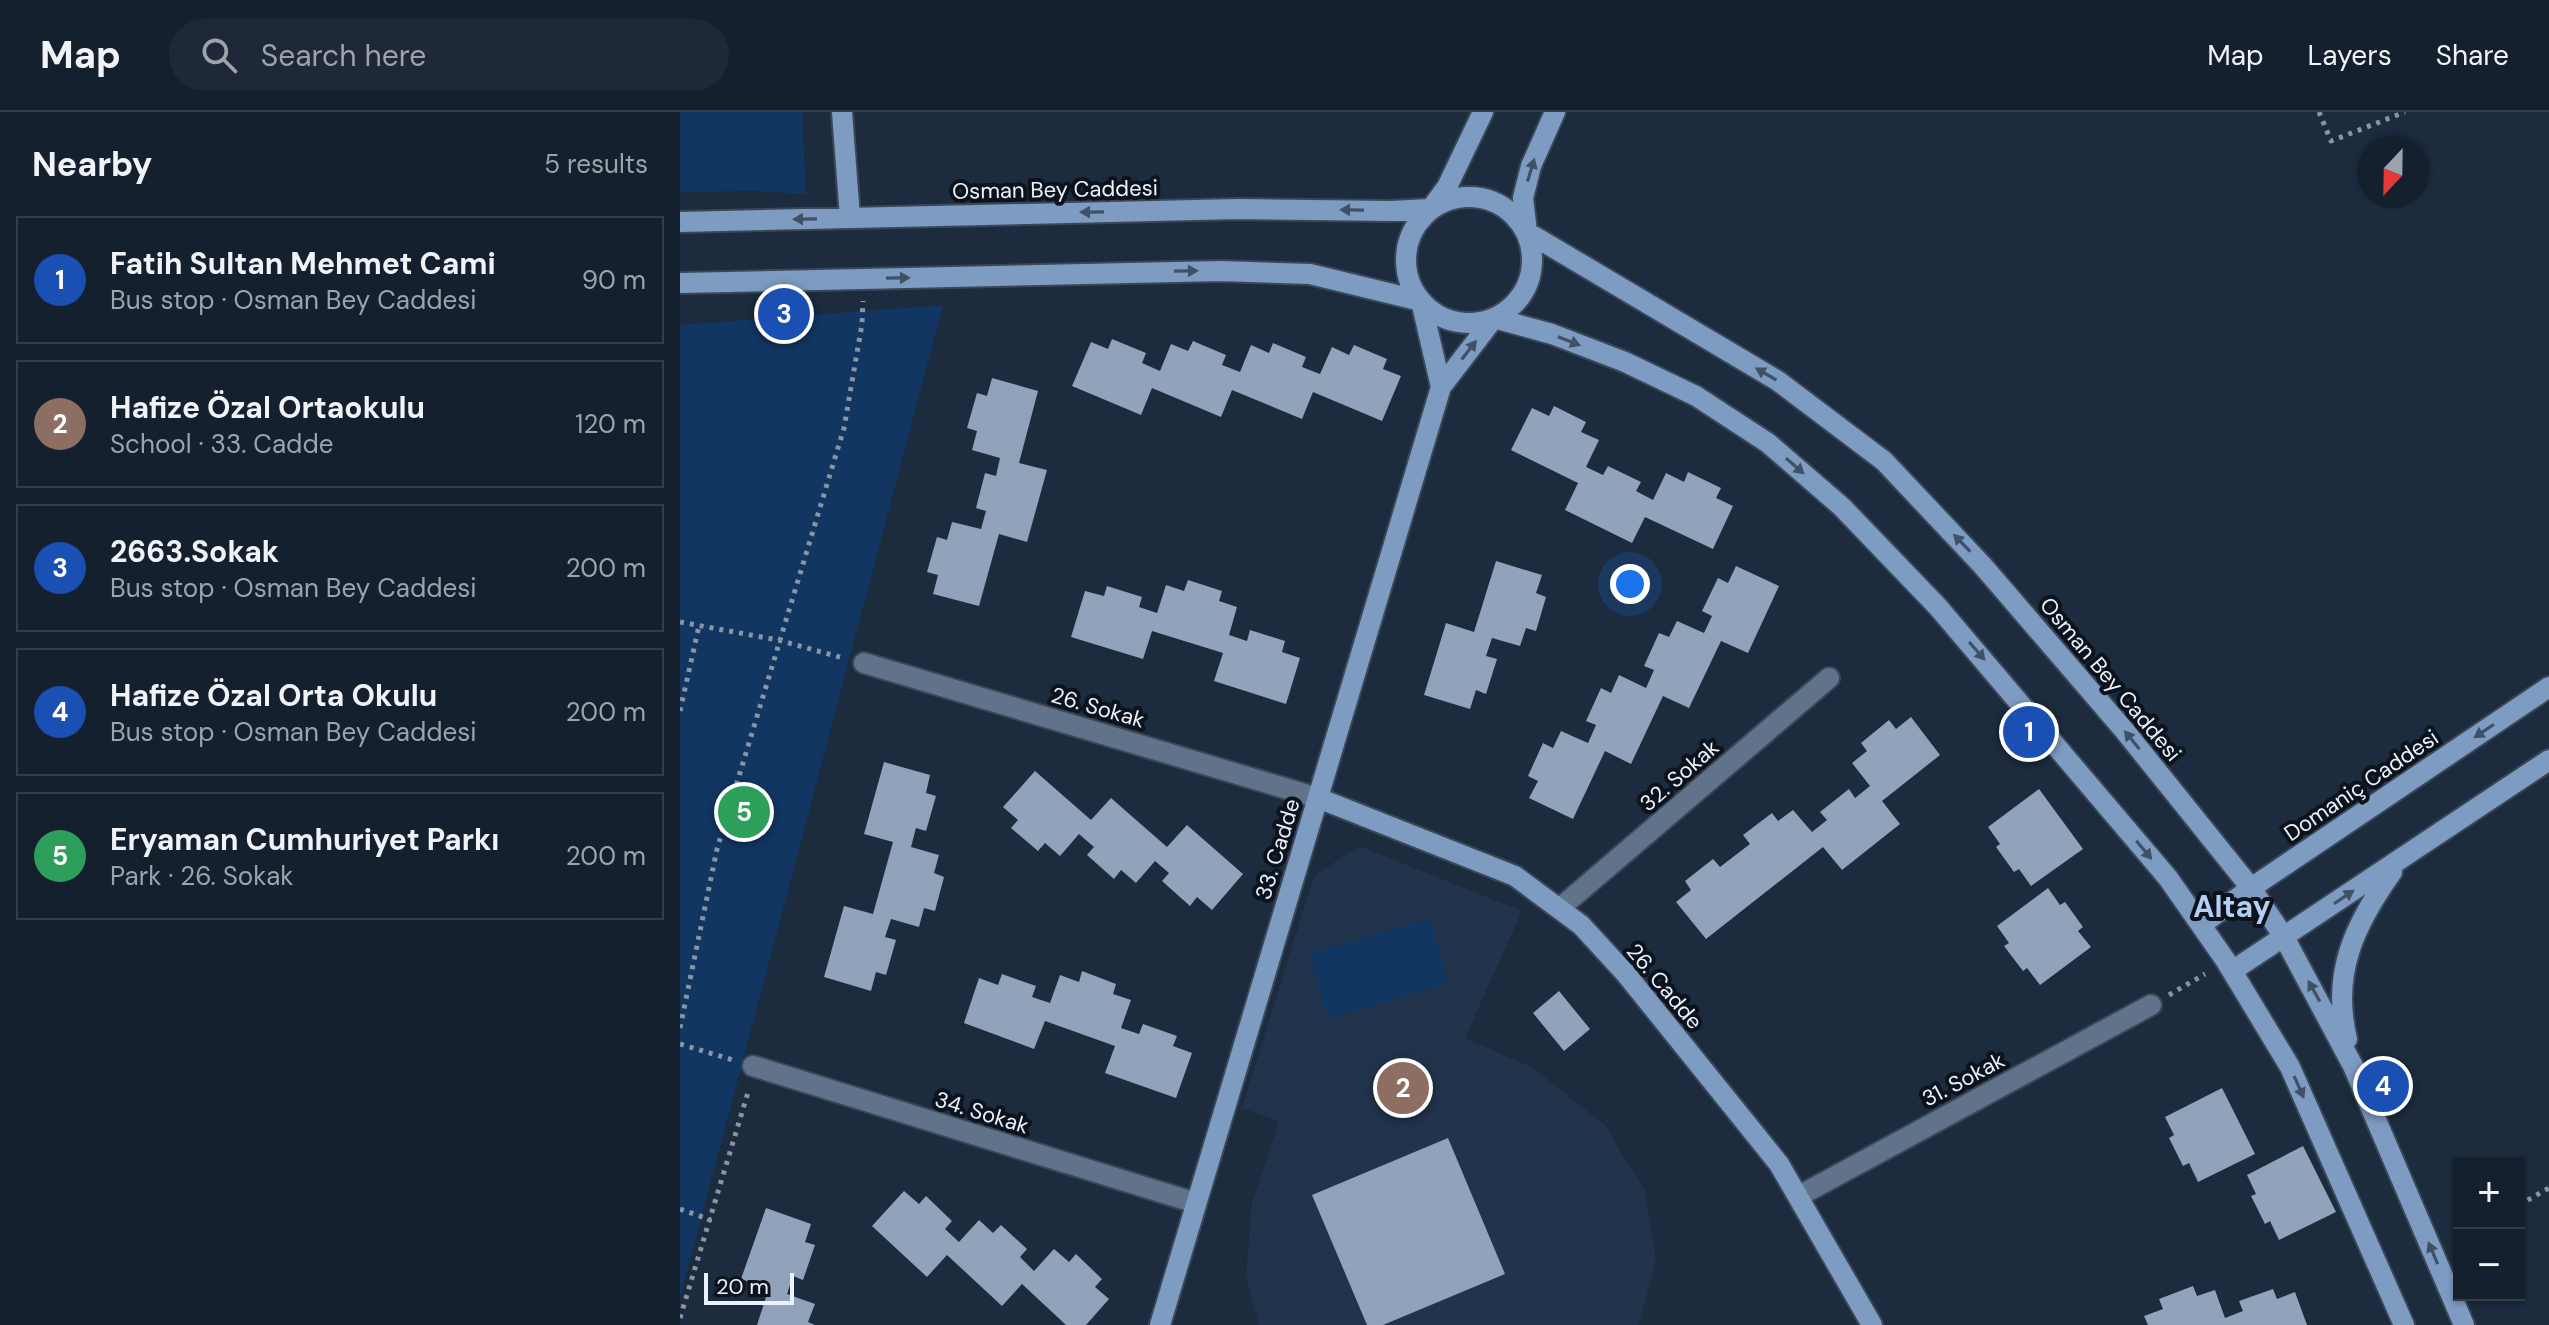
<!DOCTYPE html>
<meta charset="utf-8">
<style>
body{margin:0;font-family:"DM Sans",sans-serif;background:#1e2836;color:#f1f3f6}
.controls{position:absolute;right:24px;bottom:24px;display:grid;overflow:hidden;border-radius:0px;box-shadow:0 2px 6px #0004}
.controls button{width:72px;height:72px;display:grid;place-items:center;padding:0;border:0;border-bottom:2px solid #343e4a;background:#15202e;color:#f1f3f6;font:40px sans-serif}
.compass{position:absolute;left:1677px;top:24px;width:72px;height:72px;border-radius:50%;background:#15202e;box-shadow:0 2px 6px #0004;rotate:202deg}
.scale{position:absolute;left:24px;bottom:20px;width:90px;box-sizing:border-box;padding-left:8px;border:4px solid #eaf2fd;border-top:0;font-size:22px;line-height:28px;white-space:nowrap;color:#eaf2fd;-webkit-text-stroke:6px #0d131c;paint-order:stroke}
.you{position:absolute;left:950px;top:472px;width:28px;height:28px;margin:-20px;border:6px solid #fff;border-radius:50%;background:#1a73e8;box-shadow:0 0 0 12px #1a73e833}
.badge{display:grid;place-items:center;width:52px;height:52px;border-radius:50%;background:#88bafc;color:#fff;font-size:26px;font-weight:700}
.pin{position:absolute;translate:-50% -50%;border:4px solid #fff;box-shadow:0 2px 8px #0006}
.list{margin:0;padding:0;list-style:none}
h2{display:flex;justify-content:space-between;align-items:center;height:104px;margin:0;padding:0 32px;font-size:34px}
h2 small{font-size:26px;font-weight:400;color:#9da3aa}
.list li{display:grid;grid-template-columns:52px 1fr auto;gap:24px;align-items:center;box-sizing:border-box;height:128px;margin:0 16px 16px;padding:0 16px;border:2px solid #343e4a;border-radius:0px}
.list b{display:block;font-size:30px;white-space:nowrap}
.list p{margin:0;font-size:26px;white-space:nowrap;color:#9da3aa}
.list em{font-size:26px;font-style:normal;color:#9da3aa}
.icon{flex:none;width:44px;height:44px;fill:none;stroke:currentColor;stroke-width:2;stroke-linecap:round;stroke-linejoin:round}
.map{position:relative;flex:none;width:1869px;height:1213px;overflow:hidden}
header{display:flex;align-items:center;gap:48px;box-sizing:border-box;height:112px;padding:0 40px;background:#15202e;border-bottom:2px solid #343e4a}
header strong{font-size:38px}
nav{display:flex;gap:44px;margin-inline-start:auto;font-size:28px}
.search{width:560px;height:72px;background:#1e2836;display:flex;align-items:center;gap:20px;box-sizing:border-box;padding:0 28px;border-radius:44px;color:#9da3aa;font-size:30px}
main{display:flex}
aside{flex:1;background:#15202e}
.map>svg:first-child{display:block}
.built{fill:#21344c}
.green{fill:#123662}
.building{fill:#91a3bb}
.lines{fill:none;stroke-linecap:round;stroke-linejoin:round}
.street-casing{stroke:#394759;stroke-width:24}
.secondary-casing{stroke:#394759;stroke-width:24}
.path{stroke:#8a95a4;stroke-width:5;stroke-dasharray:4 6;stroke-linecap:butt}
.street{stroke:#61738b;stroke-width:20}
.secondary{stroke:#7e9bc2;stroke-width:20}
.oneway{fill:#405067}
.labels{text-anchor:middle;stroke-width:8;stroke-linejoin:round;paint-order:stroke}
.street-label{font-size:22px;fill:#eaf2fd;stroke:#0d131c}
.district-label{font-size:30px;font-weight:bold;fill:#b3cff4;stroke:#0d131c}
</style>
<header>
<strong>Map</strong>
<div class="search"><svg class="icon" aria-label="search" viewBox="0 0 24 24"><circle cx="10" cy="10" r="6"/><path d="M15 15l6 6"/></svg>Search here</div>
<nav><a>Map</a><a>Layers</a><a>Share</a></nav>
</header>
<main>
<aside>
<h2>Nearby<small>5 results</small></h2>
<ul class="list">
<li><span class="badge" style="background:#1a4fb4">1</span><div><b>Fatih Sultan Mehmet Cami</b><p>Bus stop · Osman Bey Caddesi</p></div><em>90 m</em></li>
<li><span class="badge" style="background:#8d6e63">2</span><div><b>Hafize Özal Ortaokulu</b><p>School · 33. Cadde</p></div><em>120 m</em></li>
<li><span class="badge" style="background:#1a4fb4">3</span><div><b>2663.Sokak</b><p>Bus stop · Osman Bey Caddesi</p></div><em>200 m</em></li>
<li><span class="badge" style="background:#1a4fb4">4</span><div><b>Hafize Özal Orta Okulu</b><p>Bus stop · Osman Bey Caddesi</p></div><em>200 m</em></li>
<li><span class="badge" style="background:#2e9e5b">5</span><div><b>Eryaman Cumhuriyet Parkı</b><p>Park · 26. Sokak</p></div><em>200 m</em></li>
</ul>
</aside>
<div class="map">
<svg width="1869" height="1213" viewBox="0 0 1869 1213">
<rect width="100%" height="100%" fill="#1c2b3e"/>
<!-- built -->
<path class="built" d="M679,734L842,799L785,926L853,956L925,1013L965,1079L976,1147L959,1213H579L566,1164L572,1091L599,1009L562,996L634,764Z"/>
<!-- green -->
<path class="green" d="M0,0H122L126,82L74,79L0,80Z
M263,193L0,1186V213Z
M750,806L769,871L648,907L629,842Z"/>
<!-- building -->
<path class="building" d="M432,227L466,241L462,251L480,259L491,232L508,239L513,229L546,243L542,253L560,260L571,233L589,241L593,231L626,245L622,255L640,262L652,235L669,243L674,233L707,247L703,257L721,264L702,309L633,280L622,307L552,278L541,305L472,276L461,303L392,274L411,230L428,237Z
M312,266L358,279L339,351L367,358L347,430L319,422L299,494L253,482L258,463L247,460L257,425L267,428L272,410L301,417L306,399L296,396L305,361L316,364L320,346L292,338L297,319L287,316L297,281L307,284Z
M874,294L906,310L901,320L919,328L906,355L923,363L928,354L961,370L956,379L973,388L986,361L1004,370L1008,360L1041,376L1036,386L1053,394L1033,437L965,405L952,431L885,398L898,371L831,338L852,296L869,304Z
M816,449L862,463L856,481L866,485L856,519L846,516L840,534L812,526L806,544L817,547L806,582L796,578L790,597L744,583L766,511L794,520Z
M1056,454L1099,474L1068,541L1041,529L1009,596L983,584L951,652L925,639L893,707L849,686L858,669L848,664L863,631L873,636L881,619L908,631L916,613L906,609L921,576L931,581L939,563L966,576L974,558L964,554L979,521L989,525L997,509L1024,521L1032,504L1022,499L1038,466L1048,471Z
M508,468L542,479L539,489L557,495L549,523L567,529L570,518L605,529L602,540L620,546L606,592L534,569L543,541L472,519L463,547L391,525L405,479L424,484L427,474L462,485L459,495L477,501L486,473L504,479Z
M1231,605L1260,643L1202,689L1220,712L1162,758L1143,735L1026,827L996,790L1011,778L1005,769L1033,747L1040,755L1070,732L1063,723L1092,701L1098,709L1113,698L1132,720L1147,708L1140,700L1169,677L1175,686L1190,674L1172,651L1187,639L1181,631L1209,608L1216,617Z
M204,650L250,663L246,681L256,684L246,719L236,716L231,735L259,743L254,761L264,765L255,799L244,796L239,815L211,807L205,825L216,828L206,863L196,860L191,879L144,865L164,794L193,802L213,730L184,722Z
M355,659L411,708L431,686L487,735L507,713L563,762L532,798L517,785L510,794L482,769L489,761L475,749L456,771L441,758L434,767L407,743L414,735L399,722L380,744L365,731L358,739L331,716L338,708L323,695Z
M1359,677L1403,737L1351,774L1339,757L1334,760L1316,735L1320,732L1308,715Z
M1368,776L1380,793L1385,790L1403,815L1398,819L1411,835L1360,873L1347,856L1343,859L1324,834L1329,831L1317,814Z
M402,859L436,872L433,882L451,888L441,916L459,922L463,912L497,924L493,934L512,941L496,986L425,961L435,934L365,909L354,937L284,911L299,866L318,873L322,862L356,874L352,885L370,891L380,863L399,870Z
M879,879L910,917L884,939L853,901Z
M1542,976L1575,1042L1518,1070L1509,1051L1503,1054L1489,1026L1494,1023L1485,1005Z
M768,1026L825,1162L703,1213H687L632,1083Z
M1623,1034L1656,1100L1599,1128L1590,1109L1585,1112L1571,1084L1576,1082L1567,1063Z
M224,1079L239,1092L246,1084L272,1109L265,1117L279,1130L299,1108L313,1121L321,1113L347,1137L340,1145L354,1159L374,1137L389,1150L396,1142L422,1167L415,1175L429,1187L406,1213H386L342,1172L322,1194L267,1143L247,1165L192,1114Z
M86,1096L131,1112L125,1130L135,1133L123,1168L113,1164L107,1182L135,1192L128,1210L135,1213H77L89,1176L61,1167Z
M1513,1174L1517,1184L1535,1178L1545,1206L1563,1199L1559,1189L1593,1177L1597,1187L1615,1180L1627,1213H1468L1464,1204L1483,1197L1479,1187Z"/>
<g class="lines">
<defs>
<path id="street" d="M184,551L638,686
M880,796L1149,566
M73,954L516,1091
M1119,1084L1471,893"/>
<path id="secondary" d="M162,0L170,106
M726 148a63 63 0 1 1 126 0a63 63 0 1 1-126 0Z
M753,94L767,75L803,0
M0,110L558,97L711,99L750,97
M847,120L1098,269L1204,349L1303,454L1444,618L1571,776L1604,825L1673,954L1784,1213
M847,120L843,86L851,54L875,0
M0,171L541,159L630,162L741,189
M741,189L761,275L814,206
M814,206L872,222L945,250L1016,284L1088,331L1162,395L1258,495L1488,766L1546,849L1610,955L1724,1213
M638,686L835,764L901,813L946,862L1099,1052L1192,1213
M1521,813L1571,776L1869,575
M1552,859L1869,648
M1667,927C1651,861 1675,812 1712,760
M480,1213L761,275"/>
</defs>
<!-- street casing -->
<use href="#street" class="street-casing"/>
<!-- secondary casing -->
<use href="#secondary" class="secondary-casing"/>
<!-- path -->
<path class="path" d="M1639,0L1651,29L1725,0
M0,510L98,528L163,546
M0,599L19,514
M1489,883L1525,862
M0,916L37,737L164,316L182,212L183,189
M0,932L53,948
M1839,1093L1869,1076
M0,1097L31,1108
M0,1206L69,977"/>
<!-- street -->
<use href="#street" class="street"/>
<!-- secondary -->
<use href="#secondary" class="secondary"/>
</g>
<!-- one-way arrows -->
<defs><path id="oneway-solid" d="M-6-.8H1V-3.2L6.5 0L1 3.2V.8H-6Z" transform="scale(2)"/></defs>
<g class="oneway">
<use href="#oneway-solid" transform="translate(851 58) rotate(-73)"/>
<use href="#oneway-solid" transform="translate(672 98) rotate(-179)"/>
<use href="#oneway-solid" transform="translate(412 100) rotate(179)"/>
<use href="#oneway-solid" transform="translate(125 107) rotate(179)"/>
<use href="#oneway-solid" transform="translate(506 159) rotate(-1)"/>
<use href="#oneway-solid" transform="translate(218 166) rotate(-1)"/>
<use href="#oneway-solid" transform="translate(889 229) rotate(21)"/>
<use href="#oneway-solid" transform="translate(789 238) rotate(-52)"/>
<use href="#oneway-solid" transform="translate(1086 262) rotate(-150)"/>
<use href="#oneway-solid" transform="translate(1115 354) rotate(41)"/>
<use href="#oneway-solid" transform="translate(1282 431) rotate(-134)"/>
<use href="#oneway-solid" transform="translate(1297 539) rotate(49)"/>
<use href="#oneway-solid" transform="translate(1804 619) rotate(146)"/>
<use href="#oneway-solid" transform="translate(1452 628) rotate(-129)"/>
<use href="#oneway-solid" transform="translate(1464 738) rotate(50)"/>
<use href="#oneway-solid" transform="translate(1664 785) rotate(-34)"/>
<use href="#oneway-solid" transform="translate(1634 879) rotate(-119)"/>
<use href="#oneway-solid" transform="translate(1619 975) rotate(66)"/>
<use href="#oneway-solid" transform="translate(1753 1141) rotate(-113)"/>
</g>
<g class="labels">
<!-- street labels -->
<g class="street-label">
<text transform="translate(375 77) rotate(-1)" y="8">Osman Bey Caddesi</text>
<text transform="translate(1431 567) rotate(50)" y="8">Osman Bey Caddesi</text>
<text transform="translate(418 595) rotate(16)" y="8">26. Sokak</text>
<text transform="translate(999 663) rotate(-41)" y="8">32. Sokak</text>
<text transform="translate(1681 673) rotate(-34)" y="8">Domaniç Caddesi</text>
<text transform="translate(597 737) rotate(-73)" y="8">33. Cadde</text>
<text transform="translate(985 874) rotate(50)" y="8">26. Cadde</text>
<text transform="translate(1283 967) rotate(-28)" y="8">31. Sokak</text>
<text transform="translate(302 1000) rotate(17)" y="8">34. Sokak</text>
</g>
<!-- district labels -->
<g class="district-label">
<text x="1552" y="805">Altay</text>
</g>
</g>
</svg>
<div class="controls">
<button>+</button>
<button>−</button>
</div>
<svg class="compass" viewBox="-18 -18 36 36"><path d="M0-13l5 13h-10z" fill="#e53935"/><path d="M0 13l5-13h-10z" fill="#9da3aa"/></svg>
<div class="scale">20 m</div>
<div class="you"></div>
<div class="pin badge" style="left:1349px;top:620px;background:#1a4fb4">1</div>
<div class="pin badge" style="left:723px;top:976px;background:#8d6e63">2</div>
<div class="pin badge" style="left:104px;top:202px;background:#1a4fb4">3</div>
<div class="pin badge" style="left:1703px;top:974px;background:#1a4fb4">4</div>
<div class="pin badge" style="left:64px;top:700px;background:#2e9e5b">5</div>
</div>
</main>
